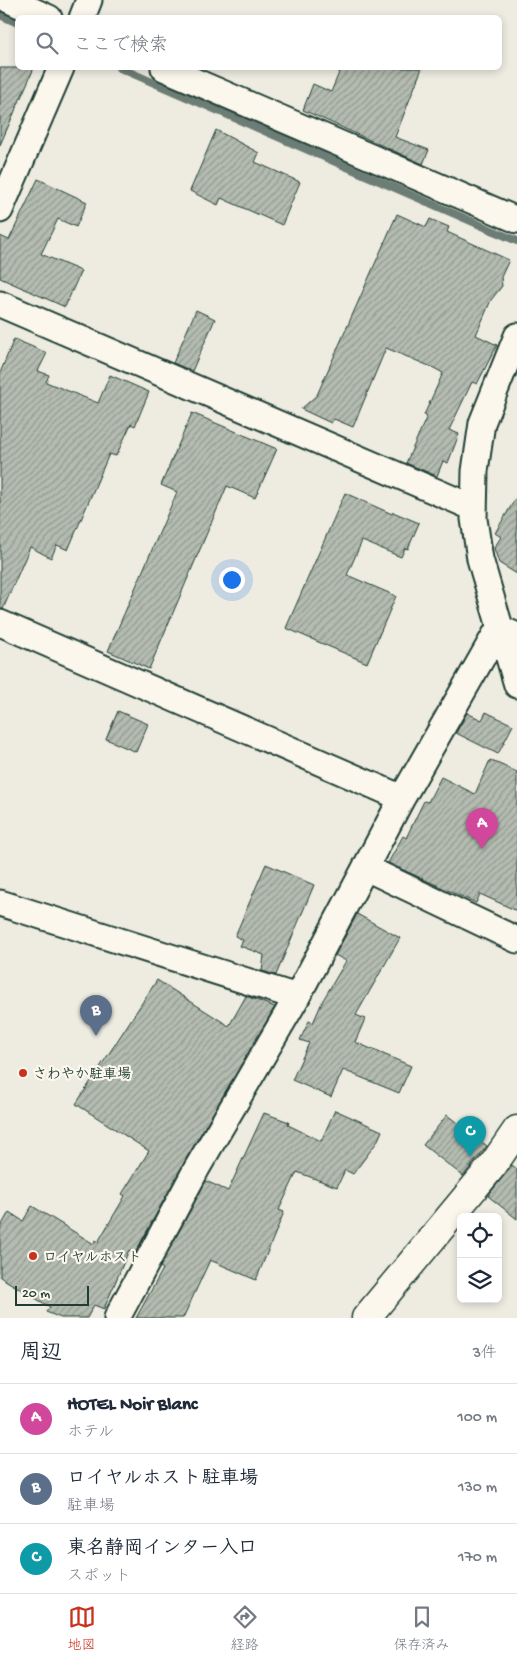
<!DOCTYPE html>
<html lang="ja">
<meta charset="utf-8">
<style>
body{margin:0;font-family:"Gochi Hand","Klee One",sans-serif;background:#f6f6f7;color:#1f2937}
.controls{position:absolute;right:15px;bottom:15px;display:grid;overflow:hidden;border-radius:8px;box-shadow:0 2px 8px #0003}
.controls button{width:45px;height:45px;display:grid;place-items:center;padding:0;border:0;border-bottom:1px solid #e0e1e3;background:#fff;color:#1f2937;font:25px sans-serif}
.scale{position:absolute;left:15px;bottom:12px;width:74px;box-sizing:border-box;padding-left:5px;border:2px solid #1f3d34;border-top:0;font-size:14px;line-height:18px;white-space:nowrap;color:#1f3d34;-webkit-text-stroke:4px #fbf7ec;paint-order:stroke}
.you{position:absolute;left:231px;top:579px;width:18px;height:18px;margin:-12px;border:4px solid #fff;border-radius:50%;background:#1a73e8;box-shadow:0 0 0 8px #1a73e833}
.badge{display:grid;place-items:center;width:32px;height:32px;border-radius:50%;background:#c8321e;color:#fff;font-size:16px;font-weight:700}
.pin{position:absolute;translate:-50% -41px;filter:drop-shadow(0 1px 2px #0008)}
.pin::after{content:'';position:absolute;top:26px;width:18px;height:15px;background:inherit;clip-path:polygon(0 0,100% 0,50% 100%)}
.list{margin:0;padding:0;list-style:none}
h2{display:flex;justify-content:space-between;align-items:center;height:65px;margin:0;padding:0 20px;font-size:21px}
h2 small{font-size:16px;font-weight:400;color:#747a83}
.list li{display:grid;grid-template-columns:32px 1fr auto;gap:15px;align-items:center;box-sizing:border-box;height:70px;padding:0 20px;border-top:1px solid #e0e1e3}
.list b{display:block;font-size:19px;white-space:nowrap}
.list p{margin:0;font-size:16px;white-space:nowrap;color:#747a83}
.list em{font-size:16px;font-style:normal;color:#747a83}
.icon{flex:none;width:28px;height:28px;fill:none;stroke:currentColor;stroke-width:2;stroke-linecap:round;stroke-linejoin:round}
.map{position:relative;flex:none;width:517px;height:1318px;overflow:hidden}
.search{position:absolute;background:#fff;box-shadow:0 2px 8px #0003;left:15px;right:15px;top:15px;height:55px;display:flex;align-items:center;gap:12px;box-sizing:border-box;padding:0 18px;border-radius:8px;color:#747a83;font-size:19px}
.sheet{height:275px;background:#fff}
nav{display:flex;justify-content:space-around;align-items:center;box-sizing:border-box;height:70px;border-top:1px solid #e0e1e3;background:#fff;font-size:14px;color:#747a83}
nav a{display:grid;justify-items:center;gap:2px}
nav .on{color:#c8321e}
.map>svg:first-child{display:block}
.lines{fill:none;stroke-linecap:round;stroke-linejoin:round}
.stream{stroke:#6c7d74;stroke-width:8}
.building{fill:url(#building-hatch);stroke:#1f3d34}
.street-casing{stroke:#1f3d34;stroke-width:29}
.highway-casing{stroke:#1f3d34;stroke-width:31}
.street{stroke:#fbf7ec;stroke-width:25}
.highway{stroke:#fbf7ec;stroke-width:28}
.poi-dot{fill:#c8321e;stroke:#fbf7ec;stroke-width:2}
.labels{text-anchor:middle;stroke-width:4.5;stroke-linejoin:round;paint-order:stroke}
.poi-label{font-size:14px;font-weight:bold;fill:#1f3d34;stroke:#fbf7ec;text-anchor:start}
</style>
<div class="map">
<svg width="517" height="1318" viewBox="0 0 517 1318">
<defs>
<pattern id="building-hatch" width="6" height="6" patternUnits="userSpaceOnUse" patternTransform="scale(1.25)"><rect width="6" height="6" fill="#b4bbb0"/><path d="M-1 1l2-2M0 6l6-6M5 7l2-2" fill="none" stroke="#929990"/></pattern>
</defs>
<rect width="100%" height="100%" fill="#eeece1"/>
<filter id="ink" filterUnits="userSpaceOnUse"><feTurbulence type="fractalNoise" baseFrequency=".02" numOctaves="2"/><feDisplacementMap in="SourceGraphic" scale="10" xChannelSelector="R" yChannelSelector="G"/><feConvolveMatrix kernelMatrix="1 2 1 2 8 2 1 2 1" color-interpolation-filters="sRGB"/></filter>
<g filter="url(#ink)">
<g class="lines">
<!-- stream -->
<path class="stream" d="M0,15L18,23
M120,68L517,241"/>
</g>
<!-- building -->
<path class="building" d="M0,68H34L0,145Z
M341,68H422L395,137L429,150L423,164L303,110L313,84L331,92Z
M216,130L259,153L255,162L300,182L282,225L221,198L218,205L190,191Z
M38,179L87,202L76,227L58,219L41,254L81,271L65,307L0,278V236L9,240Z
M397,214L426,227L430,219L449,227L447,232L509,260L501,277L502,286L491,300L476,335L497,345L477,384L472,382L449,430L459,434L448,463L443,461L437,476L406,463L427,416L424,415L443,373L434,368L386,348L353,427L334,419L331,423L301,409L317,395Z
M196,310L215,319L192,371L173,363Z
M14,339L47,353L38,371L49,375L46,382L98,403L110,375L149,392L135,426L131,424L116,456L109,454L68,550L57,545L51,558L30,547L3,609H0V373Z
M192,413L277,449L255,498L227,486L149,669L108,651L177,492L161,485Z
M345,493L392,514L393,512L419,523L408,549L405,548L401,557L362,541L347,575L396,596L367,663L286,628Z
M517,496V574L499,563L494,548L501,537L495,533Z
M118,711L148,724L136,752L106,739Z
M486,712L513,725L498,754L456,733L467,713L482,720Z
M490,760L517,772V911L480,894L476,903L388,863L403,836L406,838L424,801L428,802L441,777L475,794Z
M266,864L314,885L276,975L262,971L264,955L240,946L243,940L235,936Z
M357,914L400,938L356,1015L365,1019L355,1042L411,1066L399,1093L343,1070L331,1097L292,1080L309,1043L300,1040L309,1021L313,1023L323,1000L346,961L335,955Z
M157,980L229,1026L246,996L275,1007L185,1161L135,1253L129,1250L104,1309L94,1305L87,1318H61L46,1312L50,1307L0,1277V1228L9,1212L23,1221L32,1206L94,1244L95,1240L98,1242L125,1196L122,1194L149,1151L76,1104Z
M335,1110L382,1131L377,1142L353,1174L345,1170L337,1187L297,1172L279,1210L284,1212L256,1280L210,1260L183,1318H136L163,1269L160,1267L206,1181L228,1191L264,1113L289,1122L288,1125L321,1141Z
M447,1115L487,1146L463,1176L423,1145Z
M512,1165L517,1169V1219L488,1196Z"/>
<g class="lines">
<defs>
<path id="street" d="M9,0L49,18
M82,18L89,0
M164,68L517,220
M0,210L61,68
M0,304L474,508
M517,336L482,423L475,471L474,519L480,559L517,685
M0,623L402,798
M366,868L517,940
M0,903L297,997
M117,1318L197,1168L297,997L402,798L499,628L517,636"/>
<path id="highway" d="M366,1318L493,1165L517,1130"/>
</defs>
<!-- street casing -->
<use href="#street" class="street-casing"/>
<!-- highway casing -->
<use href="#highway" class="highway-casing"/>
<!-- street -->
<use href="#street" class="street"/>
<!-- highway -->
<use href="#highway" class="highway"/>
</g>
</g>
<!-- markers -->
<g class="poi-dot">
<circle cx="23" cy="1073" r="5"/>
<circle cx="33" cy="1256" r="5"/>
</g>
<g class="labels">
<!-- poi labels -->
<g class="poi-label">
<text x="33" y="1078">さわやか駐車場</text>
<text x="43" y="1261">ロイヤルホスト</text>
</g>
</g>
</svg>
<div class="controls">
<button><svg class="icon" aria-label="locate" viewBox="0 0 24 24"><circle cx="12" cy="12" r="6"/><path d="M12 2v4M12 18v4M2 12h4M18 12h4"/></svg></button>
<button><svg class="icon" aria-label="layers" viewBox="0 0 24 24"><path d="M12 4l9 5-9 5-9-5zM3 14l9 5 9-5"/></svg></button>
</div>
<div class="scale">20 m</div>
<div class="you"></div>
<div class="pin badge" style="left:482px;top:849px;background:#d1479c">A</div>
<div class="pin badge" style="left:96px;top:1036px;background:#5c6f8a">B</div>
<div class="pin badge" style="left:470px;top:1157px;background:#0f9aa8">C</div>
<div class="search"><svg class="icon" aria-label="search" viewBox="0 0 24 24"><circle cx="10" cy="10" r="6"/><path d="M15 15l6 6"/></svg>ここで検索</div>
</div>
<section class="sheet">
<h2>周辺<small>3件</small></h2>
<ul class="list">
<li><span class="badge" style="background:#d1479c">A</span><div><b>HOTEL Noir Blanc</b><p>ホテル</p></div><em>100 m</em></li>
<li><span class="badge" style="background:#5c6f8a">B</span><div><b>ロイヤルホスト駐車場</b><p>駐車場</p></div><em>130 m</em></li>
<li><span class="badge" style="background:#0f9aa8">C</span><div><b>東名静岡インター入口</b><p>スポット</p></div><em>170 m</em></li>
</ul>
</section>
<nav>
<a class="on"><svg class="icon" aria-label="map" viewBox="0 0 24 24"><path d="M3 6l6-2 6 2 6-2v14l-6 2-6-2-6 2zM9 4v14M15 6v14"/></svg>地図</a>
<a><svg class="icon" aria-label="directions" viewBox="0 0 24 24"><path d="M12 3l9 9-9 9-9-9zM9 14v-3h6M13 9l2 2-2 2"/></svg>経路</a>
<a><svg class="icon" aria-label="saved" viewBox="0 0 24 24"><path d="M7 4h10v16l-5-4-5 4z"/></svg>保存済み</a>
</nav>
